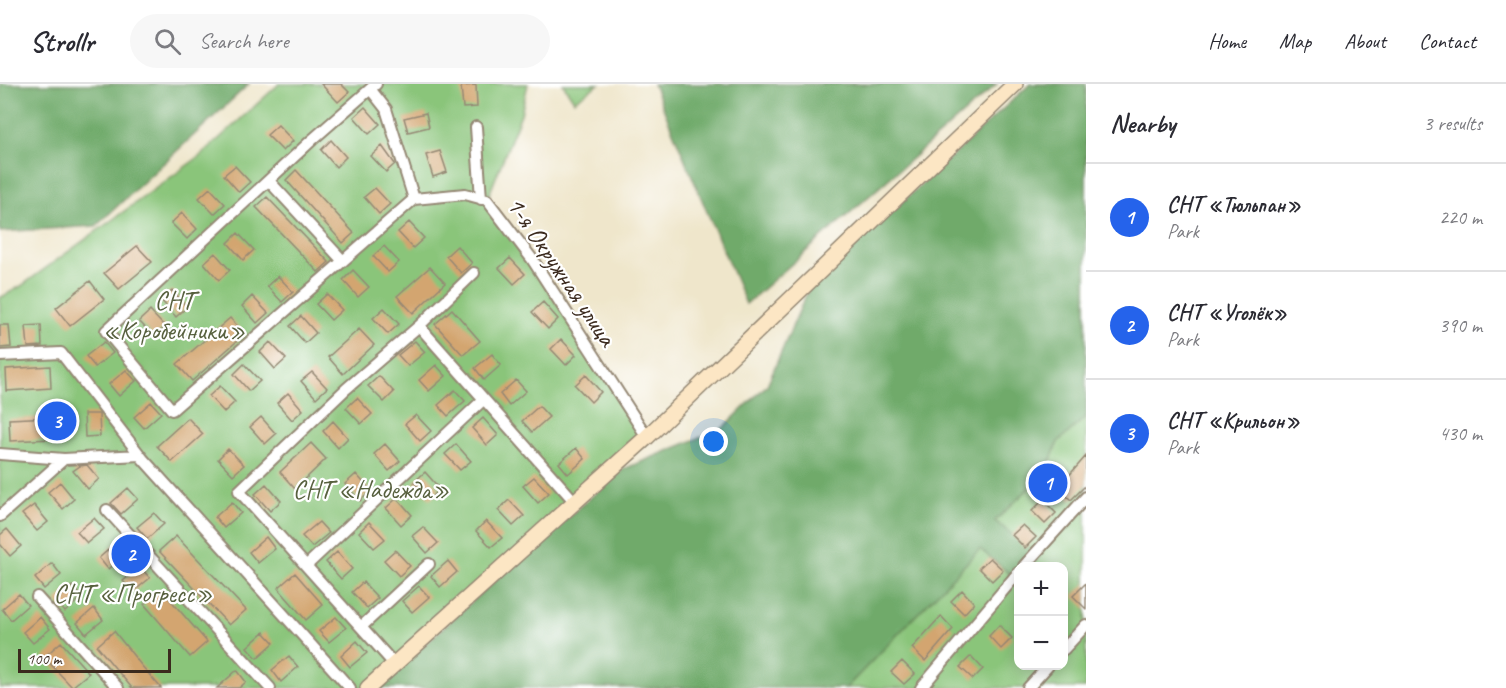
<!DOCTYPE html>
<meta charset="utf-8">
<style>
body{margin:0;font-family:Caveat,sans-serif;background:#f7f7f7;color:#2b2b33}
.controls{position:absolute;right:18px;bottom:18px;display:grid;overflow:hidden;border-radius:12px;box-shadow:0 3px 15px #0003}
.controls button{width:54px;height:54px;display:grid;place-items:center;padding:0;border:0;border-bottom:2px solid #e1e1e2;background:#fff;color:#2b2b33;font:30px sans-serif}
.scale{position:absolute;left:18px;bottom:15px;width:153px;box-sizing:border-box;padding-left:6px;border:3px solid #3b2a1e;border-top:0;font-size:16px;line-height:21px;white-space:nowrap;color:#3b2a1e;-webkit-text-stroke:4px #fff;paint-order:stroke}
.you{position:absolute;left:714px;top:358px;width:21px;height:21px;margin:-15px;border:4px solid #fff;border-radius:50%;background:#1a73e8;box-shadow:0 0 0 9px #1a73e833}
.badge{display:grid;place-items:center;width:39px;height:39px;border-radius:50%;background:#2563eb;color:#fff;font-size:20px;font-weight:700}
.pin{position:absolute;translate:-50% -50%;border:3px solid #fff;box-shadow:0 2px 6px #0006}
.list{margin:0;padding:0;list-style:none}
h2{display:flex;justify-content:space-between;align-items:center;height:78px;margin:0;padding:0 24px;font-size:26px}
h2 small{font-size:20px;font-weight:400;color:#7c7c81}
.list li{display:grid;grid-template-columns:39px 1fr auto;gap:18px;align-items:center;box-sizing:border-box;height:108px;padding:0 24px;border-top:2px solid #e1e1e2}
.list b{display:block;font-size:22px;white-space:nowrap}
.list p{margin:0;font-size:20px;white-space:nowrap;color:#7c7c81}
.list em{font-size:20px;font-style:normal;color:#7c7c81}
.icon{flex:none;width:33px;height:33px;fill:none;stroke:currentColor;stroke-width:2;stroke-linecap:round;stroke-linejoin:round}
.map{position:relative;flex:none;width:1086px;height:604px;overflow:hidden}
header{display:flex;align-items:center;gap:36px;box-sizing:border-box;height:84px;padding:0 30px;background:#fff;border-bottom:2px solid #e1e1e2}
header strong{font-size:28px}
nav{display:flex;gap:33px;margin-inline-start:auto;font-size:21px}
.search{width:420px;height:54px;background:#f7f7f7;display:flex;align-items:center;gap:15px;box-sizing:border-box;padding:0 21px;border-radius:33px;color:#7c7c81;font-size:22px}
main{display:flex}
aside{flex:1;background:#fff}
.map>svg:first-child{display:block}
.green{fill:#8ac57a;stroke:#62784c;stroke-width:1.5;fill-rule:evenodd}
.forest{fill:#6faa6a;stroke:#556a44;stroke-width:1.5}
.building{fill:#d3a56f}
.lines{fill:none;stroke-linecap:round;stroke-linejoin:round}
.street-casing{stroke:#958874;stroke-width:14}
.secondary-casing{stroke:#958874;stroke-width:18}
.street{stroke:#fff;stroke-width:10}
.secondary{stroke:#fce6c4;stroke-width:15}
.labels{text-anchor:middle;stroke-width:4.5;stroke-linejoin:round;paint-order:stroke}
.street-label{font-size:26px;fill:#3b2a1e;stroke:#fff}
.park-label{font-size:26px;fill:#57603e;stroke:#fff}
</style>
<header>
<strong>Strollr</strong>
<div class="search"><svg class="icon" aria-label="search" viewBox="0 0 24 24"><circle cx="10" cy="10" r="6"/><path d="M15 15l6 6"/></svg>Search here</div>
<nav><a>Home</a><a>Map</a><a>About</a><a>Contact</a></nav>
</header>
<main>
<div class="map">
<svg width="1086" height="604" viewBox="0 0 1086 604">
<rect width="100%" height="100%" fill="#fff"/>
<filter id="ink" filterUnits="userSpaceOnUse"><feTurbulence type="fractalNoise" baseFrequency=".0167" numOctaves="2"/><feDisplacementMap in="SourceGraphic" scale="12" xChannelSelector="R" yChannelSelector="G"/><feConvolveMatrix kernelMatrix="1 2 1 2 8 2 1 2 1" color-interpolation-filters="sRGB"/></filter>
<filter id="wash" filterUnits="userSpaceOnUse"><feTurbulence type="fractalNoise" baseFrequency=".008" numOctaves="4" result="noise"/><feDisplacementMap in="SourceGraphic" scale="24" xChannelSelector="R" yChannelSelector="G"/><feGaussianBlur stdDeviation="1.35" result="paint"/><feColorMatrix in="noise" values="0 0 0 0 0 0 0 0 0 0 0 0 0 0 0 0 0 1.4 0 .05"/><feComposite in="paint" operator="in"/></filter>
<g filter="url(#wash)">
<rect width="100%" height="100%" fill="#efe6cb"/>
<!-- green -->
<path class="green" d="M279,0H528L521,30L487,116L647,353L368,604H0V214L21,202L200,72Z
M563,0H599L574,17Z
M1086,316V604H820ZM1018,482H1064V582H1018Z"/>
<!-- forest -->
<path class="forest" d="M0,0H249L96,142L0,148Z
M653,0H997L746,220Z
M1030,0H1086V333L1058,358L1046,388L995,437L1040,472L1030,482H1018L1017,496L980,465L846,604H377L511,482L624,385L723,344L767,301L809,204Z"/>
<g id="blocks">
<!-- building -->
<path class="building" d="M321,0H341L349,8L338,18Z
M476,1L477,23L463,24L461,2Z
M365,23L380,40L369,50L354,33Z
M426,29L429,43L408,48L404,34Z
M278,41L293,57L283,67L267,51Z
M331,56L346,73L336,83L321,66Z
M382,62L395,80L386,88L371,72Z
M440,67L447,88L433,93L426,71Z
M235,82L250,98L239,108L224,91Z
M296,86L354,149L343,159L286,96Z
M210,104L225,120L214,130L199,114Z
M375,104L390,120L379,130L364,113Z
M267,113L329,178L318,188L256,123Z
M182,129L197,145L187,155L171,139Z
M409,138L424,154L413,164L398,148Z
M238,149L254,166L243,176L228,159Z
M137,162L152,178L119,205L104,189Z
M384,162L399,178L388,188L373,172Z
M457,162L472,179L461,189L446,172Z
M215,169L230,186L219,196L204,179Z
M510,174L525,190L514,200L499,184Z
M430,183L445,199L413,229L397,212Z
M353,186L369,203L358,213L343,196Z
M278,192L293,208L282,218L267,202Z
M90,197L104,215L70,242L56,224Z
M172,206L187,223L176,233L161,216Z
M327,210L342,226L331,236L316,220Z
M252,212L268,229L257,239L242,222Z
M543,218L558,235L548,245L532,228Z
M384,224L399,240L388,250L373,234Z
M452,225L480,257L463,271L435,240Z
M150,227L165,243L154,253L139,237Z
M301,232L316,249L305,259L290,242Z
M230,234L245,250L192,297L177,280Z
M0,241H9L11,263L0,264Z
M41,241L42,262L28,263L26,242Z
M359,245L374,261L343,290L328,273Z
M561,255L576,271L566,281L551,265Z
M415,257L425,268L408,282L398,271Z
M104,258L113,269L95,283L86,272Z
M270,258L286,275L275,285L260,268Z
M492,270L501,281L484,296L475,284Z
M244,280L260,297L249,307L234,290Z
M436,281L446,292L429,307L419,296Z
M50,282L51,304L7,307L6,285Z
M126,286L136,297L119,312L109,300Z
M312,288L327,304L316,314L301,297Z
M586,291L601,308L591,318L575,301Z
M379,292L394,308L384,318L368,302Z
M516,296L526,307L509,322L500,310Z
M220,302L235,318L224,328L209,312Z
M455,306L465,317L448,332L438,321Z
M288,309L303,326L292,336L277,319Z
M357,314L372,330L361,340L346,324Z
M151,318L161,329L144,344L134,333Z
M539,322L549,333L532,348L522,337Z
M84,330H99L100,352L85,353Z
M416,331L431,347L420,357L405,340Z
M51,333L53,355L10,357L9,335Z
M261,333L276,350L265,360L250,343Z
M188,334L203,350L172,378L157,362Z
M483,334L498,351L487,361L472,344Z
M333,337L348,354L338,364L323,347Z
M311,359L326,375L295,405L280,388Z
M385,360L400,377L389,387L374,370Z
M456,360L471,377L460,386L445,370Z
M576,364L585,375L568,390L559,379Z
M228,365L244,381L233,391L218,375Z
M1086,372V401L1071,416L1058,404Z
M87,381L99,395L88,405L73,387L80,382Z
M425,388L440,405L430,415L414,398Z
M356,390L371,407L360,417L345,400Z
M534,393L549,409L538,419L523,402Z
M60,398L74,415L63,425L48,408Z
M266,400L281,417L270,427L255,410Z
M128,404L138,415L121,430L111,419Z
M397,414L412,431L401,441L386,424Z
M509,416L524,432L513,442L498,426Z
M1043,416L1056,429L1045,440L1032,427Z
M232,418L241,429L224,444L215,433Z
M34,421L48,438L37,447L22,430Z
M154,429L164,440L147,455L137,443Z
M94,434L104,445L87,459L77,448Z
M486,437L502,454L491,463L476,447Z
M319,438L329,449L312,463L302,452Z
M369,438L385,455L374,464L359,448Z
M1023,441L1036,453L1025,464L1012,451Z
M423,443L438,459L427,469L412,452Z
M7,445L21,462L10,472L0,460V451Z
M176,452L246,526L229,541L159,467Z
M266,453L275,465L258,479L249,468Z
M116,459L125,470L108,485L99,474Z
M395,466L410,482L399,492L384,476Z
M337,468L352,485L341,495L326,478Z
M990,474L1003,486L992,497L979,484Z
M448,477L457,488L440,503L431,492Z
M52,479L61,491L44,505L35,494Z
M140,483L150,494L133,508L123,497Z
M295,489L323,521L306,536L278,504Z
M363,498L378,514L367,524L352,508Z
M1086,499V525L1073,512Z
M72,502L82,513L65,528L56,517Z
M419,502L429,513L412,528L402,517Z
M161,505L207,558L190,573L144,520Z
M962,506L974,519L964,530L951,517Z
M19,510L28,521L11,536L2,525Z
M94,524L103,536L86,550L77,539Z
M941,532L953,545L925,577L912,564Z
M40,533L50,545L33,559L23,548Z
M336,533L346,544L329,558L319,547Z
M999,541L1012,554L1001,565L989,552Z
M114,547L141,581L161,604H132L115,584L97,562Z
M264,548L274,559L257,574L247,563Z
M357,557L367,569L350,583L341,572Z
M61,558L89,589L72,603L44,573Z
M289,572L298,583L281,598L272,586Z
M971,572L983,585L973,595L960,583Z
M902,577L915,590L904,600L891,588Z
M237,586L246,598L239,604H217Z"/>
</g>
</g>
<g filter="url(#ink)">
<use href="#blocks" fill-opacity="0" stroke="#958874" stroke-width="1.5"/>
<g class="lines">
<defs>
<path id="street" d="M376,0L312,56L106,247L172,326L414,115
M371,6L386,25L414,115L465,110L487,116L532,175L647,353
M476,43L481,115
M269,97L343,177
M419,242L575,418
M0,272L61,269L143,375L350,604
M0,370L64,375L140,371
M107,426L270,604
M0,432L64,375
M307,481L483,316
M1024,482L1086,413
M37,513L118,604
M361,543L429,480
M1064,565L1086,541
M395,581L239,407L346,305L419,242L474,189
M921,604L1018,489
M1028,604L1048,582"/>
<path id="secondary" d="M368,604L647,353L1015,0"/>
</defs>
<!-- street casing -->
<use href="#street" class="street-casing"/>
<!-- secondary casing -->
<use href="#secondary" class="secondary-casing"/>
<!-- street -->
<use href="#street" class="street"/>
<!-- secondary -->
<use href="#secondary" class="secondary"/>
</g>
</g>
<g class="labels">
<!-- street labels -->
<g class="street-label">
<text transform="translate(562 187) rotate(56)" y="9">1-я Окружная улица</text>
</g>
<!-- park labels -->
<g class="park-label">
<text x="174" y="225">СНТ<tspan x="174" dy="30">«Коробейники»</tspan></text>
<text x="371" y="414">СНТ «Надежда»</text>
<text x="133" y="518">СНТ «Прогресс»</text>
</g>
</g>
</svg>
<div class="controls">
<button>+</button>
<button>−</button>
</div>
<div class="scale">100 m</div>
<div class="you"></div>
<div class="pin badge" style="left:1048px;top:399px">1</div>
<div class="pin badge" style="left:131px;top:470px">2</div>
<div class="pin badge" style="left:57px;top:337px">3</div>
</div>
<aside>
<h2>Nearby<small>3 results</small></h2>
<ul class="list">
<li><span class="badge">1</span><div><b>СНТ «Тюльпан»</b><p>Park</p></div><em>220 m</em></li>
<li><span class="badge">2</span><div><b>СНТ «Уголёк»</b><p>Park</p></div><em>390 m</em></li>
<li><span class="badge">3</span><div><b>СНТ «Крильон»</b><p>Park</p></div><em>430 m</em></li>
</ul>
</aside>
</main>
